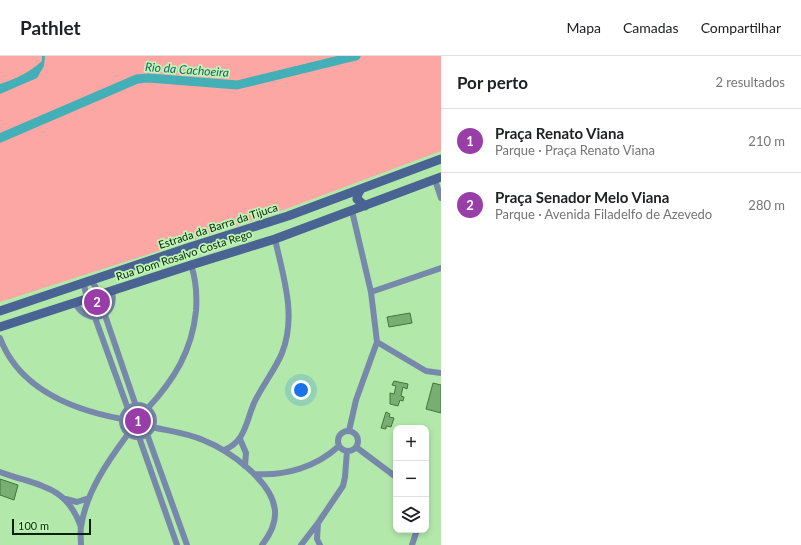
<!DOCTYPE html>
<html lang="pt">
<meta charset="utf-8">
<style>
body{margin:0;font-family:Lato,sans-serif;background:#f2f2f2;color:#202124}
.controls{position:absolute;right:12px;bottom:12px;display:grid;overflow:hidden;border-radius:8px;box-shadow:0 2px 6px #0003}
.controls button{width:36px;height:36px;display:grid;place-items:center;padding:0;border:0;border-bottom:1px solid #e0e0e0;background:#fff;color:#202124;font:20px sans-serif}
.scale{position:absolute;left:12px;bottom:10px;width:79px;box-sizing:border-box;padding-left:4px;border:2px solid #0c2109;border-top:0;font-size:11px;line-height:14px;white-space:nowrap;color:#0c2109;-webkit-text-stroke:3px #bef6b7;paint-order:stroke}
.you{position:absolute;left:301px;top:334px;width:14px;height:14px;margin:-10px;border:3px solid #fff;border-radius:50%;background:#1a73e8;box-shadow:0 0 0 6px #1a73e833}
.badge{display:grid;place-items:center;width:26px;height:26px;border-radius:50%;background:#993ea8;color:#fff;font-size:13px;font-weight:700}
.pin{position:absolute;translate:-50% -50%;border:2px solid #fff;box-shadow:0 1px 4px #0006}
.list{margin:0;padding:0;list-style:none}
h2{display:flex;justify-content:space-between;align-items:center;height:52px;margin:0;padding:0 16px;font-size:17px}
h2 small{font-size:13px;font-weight:400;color:#757577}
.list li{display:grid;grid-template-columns:26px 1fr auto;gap:12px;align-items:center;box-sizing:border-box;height:64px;padding:0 16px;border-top:1px solid #e0e0e0}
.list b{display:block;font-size:15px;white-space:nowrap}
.list p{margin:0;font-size:13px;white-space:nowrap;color:#757577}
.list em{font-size:13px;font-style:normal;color:#757577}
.icon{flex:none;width:22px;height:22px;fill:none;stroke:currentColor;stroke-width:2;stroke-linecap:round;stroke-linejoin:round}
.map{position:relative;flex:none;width:441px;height:489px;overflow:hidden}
header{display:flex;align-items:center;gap:24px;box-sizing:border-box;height:56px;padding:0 20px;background:#fff;border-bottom:1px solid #e0e0e0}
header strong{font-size:19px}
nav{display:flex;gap:22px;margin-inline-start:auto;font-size:14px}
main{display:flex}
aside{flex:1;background:#fff}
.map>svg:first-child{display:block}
.green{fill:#fda7a4}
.water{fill:#43afb7}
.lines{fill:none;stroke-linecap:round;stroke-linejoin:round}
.river{stroke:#43afb7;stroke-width:9}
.building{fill:#79ae72;stroke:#42753c}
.minor{stroke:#7789aa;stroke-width:6}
.secondary{stroke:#496392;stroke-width:9}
.labels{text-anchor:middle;stroke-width:3.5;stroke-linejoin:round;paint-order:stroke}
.street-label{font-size:11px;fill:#0c2109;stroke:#bef6b7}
.water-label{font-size:12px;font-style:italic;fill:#235e63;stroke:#bef6b7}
</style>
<header>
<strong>Pathlet</strong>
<nav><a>Mapa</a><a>Camadas</a><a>Compartilhar</a></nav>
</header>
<main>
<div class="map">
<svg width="441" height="489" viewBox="0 0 441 489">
<rect width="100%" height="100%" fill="#b2e9ab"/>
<!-- green -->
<path class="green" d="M0,0H441V95L267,160L0,246Z
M125 365a13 13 0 1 1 26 0a13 13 0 1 1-26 0Z"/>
<!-- water -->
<path class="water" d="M42,0H45L44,10L37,22L0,38V28C16,23 30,16 42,5Z"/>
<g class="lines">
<!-- river -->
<path class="river" d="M0,82L137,23L149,22L237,29L356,0"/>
</g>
<!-- building -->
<path class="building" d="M410,257L412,267L389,271L387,261Z
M394,325L408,328L407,333L403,331L401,340L404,341L403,345L400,344L398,350L390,348V337L394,338L396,330L392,329Z
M433,327L441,329V357L426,353Z
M386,356L390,358L389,361L394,362L391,371L386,370V373L381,372Z
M0,423L18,429L14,444L0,439Z"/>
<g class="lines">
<!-- minor -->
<path class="minor" d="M435,124L441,142
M91,225L95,230L136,350
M84,227L85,234L128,353
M371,236L441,212
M75,247C88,271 118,262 112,235
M0,282C19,333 73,354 122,363
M377,286L426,315L441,317
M122 365a16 16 0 1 1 32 0a16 16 0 1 1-32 0Z
M147,353C174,324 192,295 196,255C197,240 196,223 191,209
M152,371C169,375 187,377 203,384C228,394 273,425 275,455C276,467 269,480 262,489
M338 385a10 10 0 1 1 20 0a10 10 0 1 1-20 0Z
M349,375L356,344L377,286L371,236L352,155
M147,378L187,489
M139,381L177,489
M240,383L246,397L245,410
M356,391L396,421
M224,394C245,386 246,366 254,347C262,330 275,314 282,297C297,260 283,220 275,183
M0,416C37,430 66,428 81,471
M255,418C286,420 316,411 339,390
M66,443L77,446L89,442
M318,467L317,483L320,489
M81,489C81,483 80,476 81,471C86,436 108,405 128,378
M301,489L318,467L343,430L345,421L347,395
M412,489L417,474"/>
<!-- secondary -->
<path class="secondary" d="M361,133L358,138L357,143L365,150
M0,255L187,192L288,160L441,103
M0,271L191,209L275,183L441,121"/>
</g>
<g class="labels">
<!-- street labels -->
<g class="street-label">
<text transform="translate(218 170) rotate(-18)" y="4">Estrada da Barra da Tijuca</text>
<text transform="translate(184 199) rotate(-18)" y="4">Rua Dom Rosalvo Costa Rego</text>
</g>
<!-- water labels -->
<g class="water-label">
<text transform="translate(187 14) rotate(4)" y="4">Rio da Cachoeira</text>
</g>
</g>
</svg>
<div class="controls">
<button>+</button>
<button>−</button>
<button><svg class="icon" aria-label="layers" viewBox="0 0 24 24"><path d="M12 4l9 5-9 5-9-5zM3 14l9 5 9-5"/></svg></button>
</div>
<div class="scale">100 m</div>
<div class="you"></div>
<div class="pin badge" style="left:138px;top:365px">1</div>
<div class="pin badge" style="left:97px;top:246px">2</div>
</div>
<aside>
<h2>Por perto<small>2 resultados</small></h2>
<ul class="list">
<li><span class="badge">1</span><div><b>Praça Renato Viana</b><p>Parque · Praça Renato Viana</p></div><em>210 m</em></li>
<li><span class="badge">2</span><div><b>Praça Senador Melo Viana</b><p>Parque · Avenida Filadelfo de Azevedo</p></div><em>280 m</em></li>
</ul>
</aside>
</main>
